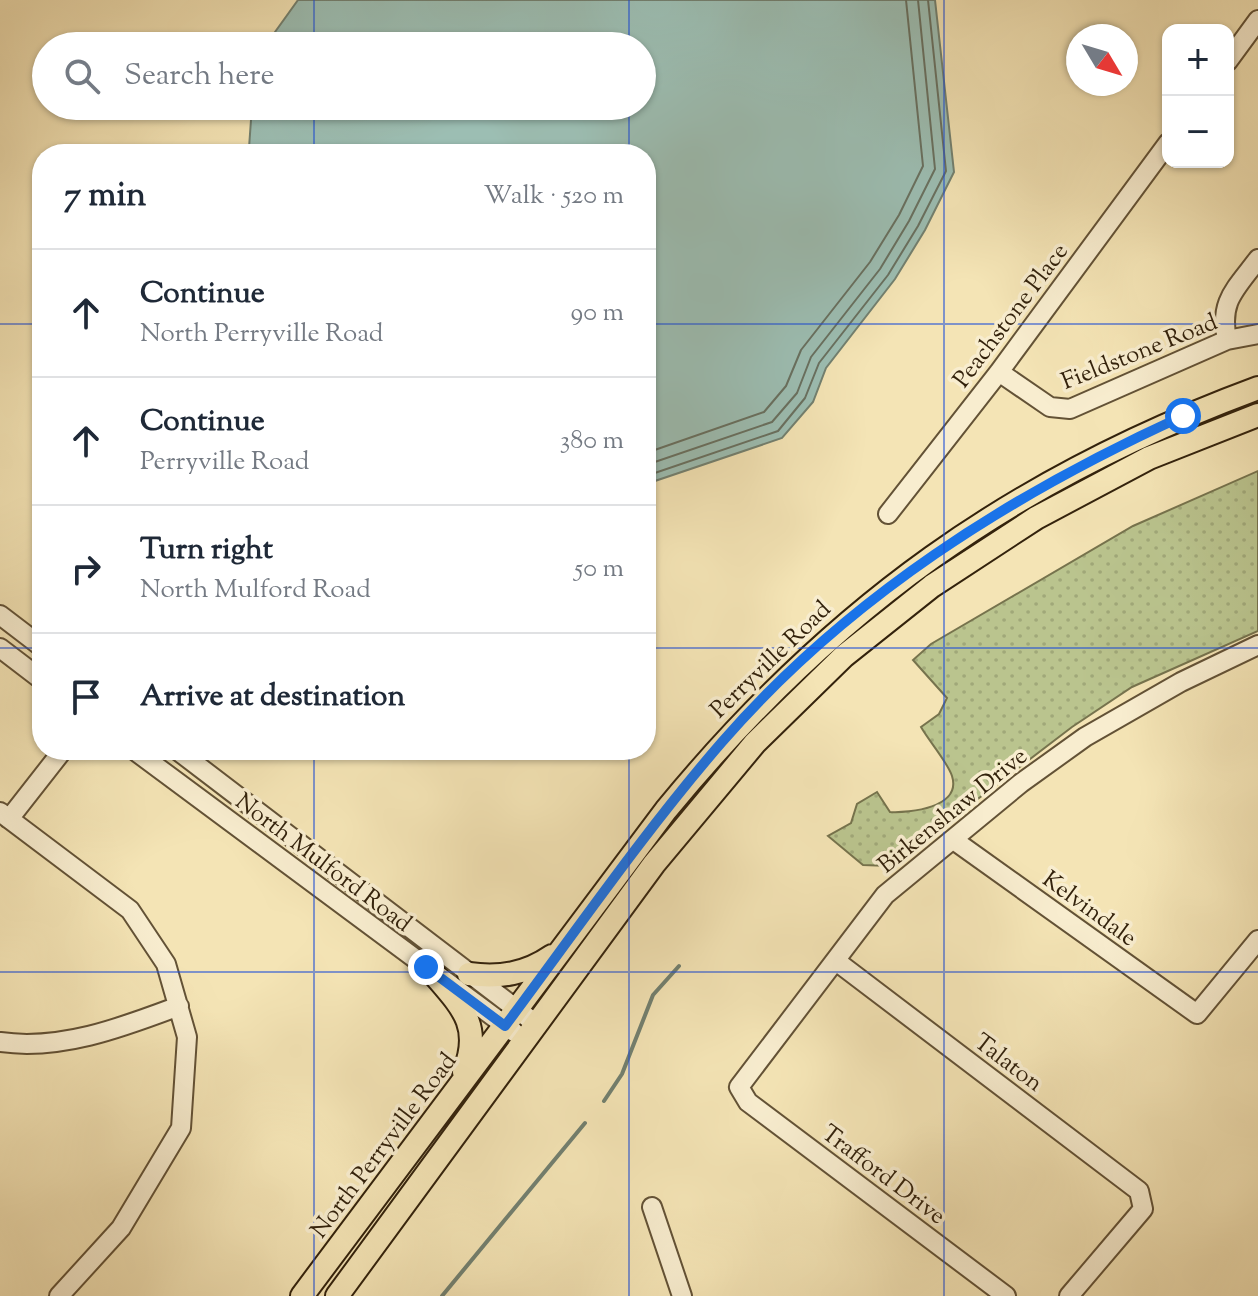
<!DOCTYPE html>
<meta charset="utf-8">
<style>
body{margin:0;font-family:"Sorts Mill Goudy",serif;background:#f2f2f3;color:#1f2937}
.controls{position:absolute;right:24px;top:24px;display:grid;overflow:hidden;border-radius:16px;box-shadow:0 2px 6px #0004}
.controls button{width:72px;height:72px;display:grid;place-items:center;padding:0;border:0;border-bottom:2px solid #e0e1e3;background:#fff;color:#1f2937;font:40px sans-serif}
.compass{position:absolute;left:1066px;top:24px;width:72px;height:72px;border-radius:50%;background:#fff;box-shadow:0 2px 6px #0004;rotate:128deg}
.stop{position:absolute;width:24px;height:24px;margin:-18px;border:6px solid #1a73e8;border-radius:50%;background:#fff}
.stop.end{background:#1a73e8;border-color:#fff;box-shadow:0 2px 8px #0008}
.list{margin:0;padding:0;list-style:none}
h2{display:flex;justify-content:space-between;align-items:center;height:104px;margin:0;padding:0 32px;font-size:34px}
h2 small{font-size:26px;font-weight:400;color:#747a83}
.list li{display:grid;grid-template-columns:52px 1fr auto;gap:24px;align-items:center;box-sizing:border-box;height:128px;padding:0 32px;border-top:2px solid #e0e1e3}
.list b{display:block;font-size:30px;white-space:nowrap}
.list p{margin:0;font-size:26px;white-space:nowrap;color:#747a83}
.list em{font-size:26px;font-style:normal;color:#747a83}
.icon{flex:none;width:44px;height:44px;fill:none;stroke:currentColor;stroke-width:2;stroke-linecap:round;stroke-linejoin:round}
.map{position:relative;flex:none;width:1258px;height:1296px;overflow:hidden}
.search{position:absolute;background:#fff;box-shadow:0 2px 6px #0004;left:32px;top:32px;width:624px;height:88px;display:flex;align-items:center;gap:20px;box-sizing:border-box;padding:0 28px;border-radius:44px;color:#747a83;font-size:30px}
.panel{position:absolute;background:#fff;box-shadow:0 2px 6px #0004;left:32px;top:144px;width:624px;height:616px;border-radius:32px}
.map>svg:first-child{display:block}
.grass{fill:url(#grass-dots);stroke:#76734d;stroke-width:2}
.water{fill:#9cbeb3;stroke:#728070;stroke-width:2}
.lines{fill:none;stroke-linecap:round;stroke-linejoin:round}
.shore{stroke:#687060;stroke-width:2}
.stream{stroke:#728070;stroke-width:4}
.minor-casing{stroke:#635236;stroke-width:22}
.major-casing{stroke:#33220c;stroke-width:26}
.minor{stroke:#f8edcf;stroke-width:18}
.major{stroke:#f4e4b5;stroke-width:22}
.route{stroke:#1a73e8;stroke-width:10}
.grid{fill:none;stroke:#1d4ed8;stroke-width:2;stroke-opacity:0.55}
.labels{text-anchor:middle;stroke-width:7;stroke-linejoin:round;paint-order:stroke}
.street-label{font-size:24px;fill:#33220c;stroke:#f8edcf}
</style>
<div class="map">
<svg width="1258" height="1296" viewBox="0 0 1258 1296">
<defs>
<pattern id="grass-dots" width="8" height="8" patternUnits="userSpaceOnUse" patternTransform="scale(2)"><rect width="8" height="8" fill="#bac48e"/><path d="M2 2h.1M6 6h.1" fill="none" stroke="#a0a879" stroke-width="1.8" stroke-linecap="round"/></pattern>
</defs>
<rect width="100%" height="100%" fill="#f4e4b5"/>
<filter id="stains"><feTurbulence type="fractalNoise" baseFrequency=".0025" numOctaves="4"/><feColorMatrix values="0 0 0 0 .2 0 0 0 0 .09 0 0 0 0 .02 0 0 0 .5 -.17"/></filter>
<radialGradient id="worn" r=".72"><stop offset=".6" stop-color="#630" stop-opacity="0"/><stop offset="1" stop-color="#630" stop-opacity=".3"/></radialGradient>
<!-- grass -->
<path class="grass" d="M1258,471V631L1132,687L1072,727L890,866L863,865L828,836L851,823L857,804L877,792L890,812C909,813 962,808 952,776C948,763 929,741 921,727L939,714L947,698L913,660L931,644L1133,526Z"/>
<!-- water -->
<path class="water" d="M298,0H935L954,172L925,230L895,279L826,368L813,402L782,438L646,484V154H241L249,148L252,106H642V46H265Z"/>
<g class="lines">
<!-- shore -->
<path class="shore" d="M646,453L764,412L786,386L801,350L870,262L899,215L923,166L906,0
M646,465L772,422L797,393L811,357L880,269L909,221L935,169L918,0
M646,476L778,431L805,398L819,363L888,275L918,226L946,171L928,0"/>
<!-- stream -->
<path class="stream" d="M604,1101L622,1074L653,995L679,966
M442,1296L585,1123"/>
<defs>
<path id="minor" d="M1228,61L1258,20
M1227,340C1219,301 1235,290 1258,259
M999,372L1050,407L1070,409L1227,340L1258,334
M888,514L999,372L1168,143
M0,615L42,647
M0,648L42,680
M134,750L514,1032
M177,750L536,1024
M0,812L130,910L166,964L187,1037L181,1128L121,1228L59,1296
M9,819L63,750
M955,841L1197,1014L1258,940
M836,961L1139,1191L1143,1209L1069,1296
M0,1042C61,1051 123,1027 179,1006
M652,1207L682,1296
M1006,1296L748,1102L739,1087L885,895L1021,783L1085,737L1181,682L1258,645"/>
<path id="major" d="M432,972C461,1006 483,1025 464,1072
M469,974C500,978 526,974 552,956
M302,1296L666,810C832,608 1012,479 1258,388
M337,1296L654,864L755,743L844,656L932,586L1036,518L1149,458L1258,415"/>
</defs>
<!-- minor casing -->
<use href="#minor" class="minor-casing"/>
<!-- major casing -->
<use href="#major" class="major-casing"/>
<!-- minor -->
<use href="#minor" class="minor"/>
<!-- major -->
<use href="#major" class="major"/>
</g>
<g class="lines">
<!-- route -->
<path class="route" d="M426,967L505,1026C576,931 644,832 722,742C848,597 1010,495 1183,416"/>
</g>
<!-- grid -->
<path class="grid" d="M314,0V46M629,0V46M944,0V1296M314,106V154M629,106V154M0,324H42M646,324H1258M0,648H42M646,648H1258M314,750V1296M629,750V1296M0,972H1258"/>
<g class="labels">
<!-- street labels -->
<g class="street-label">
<text transform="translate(1010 315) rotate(-53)" y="8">Peachstone Place</text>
<text transform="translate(1139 351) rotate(-22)" y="8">Fieldstone Road</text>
<text transform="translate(770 659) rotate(-44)" y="8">Perryville Road</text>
<text transform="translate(952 810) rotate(-39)" y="8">Birkenshaw Drive</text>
<text transform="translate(324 862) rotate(37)" y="8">North Mulford Road</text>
<text transform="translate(1090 908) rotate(36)" y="8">Kelvindale</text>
<text transform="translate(1009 1062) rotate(37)" y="8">Talaton</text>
<text transform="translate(383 1145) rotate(-53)" y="8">North Perryville Road</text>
<text transform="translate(884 1174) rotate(37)" y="8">Trafford Drive</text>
</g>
</g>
<rect width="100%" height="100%" filter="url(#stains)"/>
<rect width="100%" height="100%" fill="url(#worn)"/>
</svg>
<div class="controls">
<button>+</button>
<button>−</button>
</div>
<svg class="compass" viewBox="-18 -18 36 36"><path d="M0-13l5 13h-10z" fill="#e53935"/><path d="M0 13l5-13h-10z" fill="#747a83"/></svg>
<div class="stop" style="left:1183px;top:416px"></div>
<div class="stop end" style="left:426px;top:967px"></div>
<div class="search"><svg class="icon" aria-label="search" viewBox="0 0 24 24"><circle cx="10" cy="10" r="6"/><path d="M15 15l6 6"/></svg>Search here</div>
<section class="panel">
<h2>7 min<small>Walk · 520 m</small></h2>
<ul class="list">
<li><svg class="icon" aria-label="ahead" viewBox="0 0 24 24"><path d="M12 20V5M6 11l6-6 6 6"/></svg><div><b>Continue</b><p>North Perryville Road</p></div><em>90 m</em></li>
<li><svg class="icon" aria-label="ahead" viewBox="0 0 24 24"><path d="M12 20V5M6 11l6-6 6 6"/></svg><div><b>Continue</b><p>Perryville Road</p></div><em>380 m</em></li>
<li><svg class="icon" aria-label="right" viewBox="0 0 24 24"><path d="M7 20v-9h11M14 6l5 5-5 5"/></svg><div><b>Turn right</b><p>North Mulford Road</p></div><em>50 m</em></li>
<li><svg class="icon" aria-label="arrive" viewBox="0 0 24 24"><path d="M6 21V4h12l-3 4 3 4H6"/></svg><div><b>Arrive at destination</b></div></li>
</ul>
</section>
</div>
